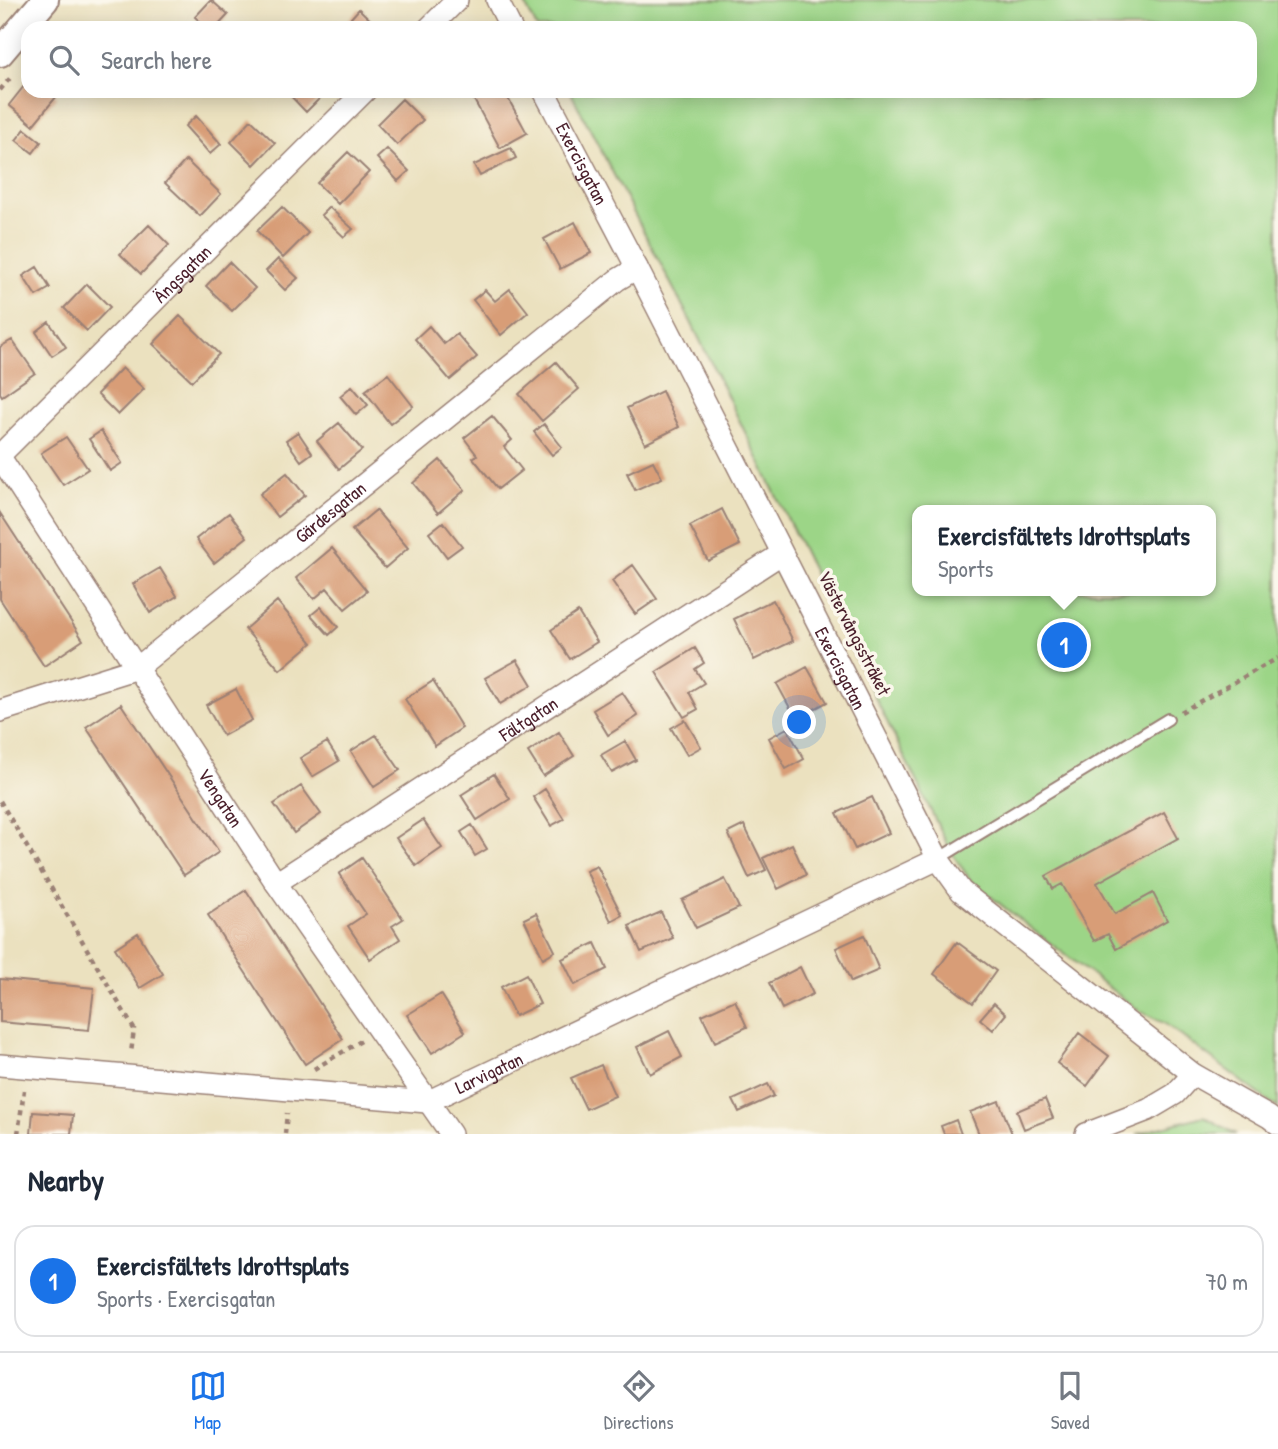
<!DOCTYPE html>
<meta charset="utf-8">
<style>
body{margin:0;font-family:"Patrick Hand",sans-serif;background:#f6f6f7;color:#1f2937}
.you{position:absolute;left:800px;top:723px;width:24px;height:24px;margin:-18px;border:5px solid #fff;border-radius:50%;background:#1a73e8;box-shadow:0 0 0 10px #1a73e833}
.badge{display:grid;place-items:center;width:46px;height:46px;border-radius:50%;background:#1a73e8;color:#fff;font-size:23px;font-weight:700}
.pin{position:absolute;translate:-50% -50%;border:4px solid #fff;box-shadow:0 2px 7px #0006}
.popup{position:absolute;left:912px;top:505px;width:304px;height:91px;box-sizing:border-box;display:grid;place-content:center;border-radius:14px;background:#fff;filter:drop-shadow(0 2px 5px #0005);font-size:23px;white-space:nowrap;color:#747a83}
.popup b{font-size:26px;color:#1f2937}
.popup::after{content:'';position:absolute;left:50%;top:100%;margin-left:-14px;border:14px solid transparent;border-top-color:#fff}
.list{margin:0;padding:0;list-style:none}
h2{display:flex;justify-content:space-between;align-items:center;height:91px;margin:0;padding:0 28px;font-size:30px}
h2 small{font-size:23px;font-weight:400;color:#747a83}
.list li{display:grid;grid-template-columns:46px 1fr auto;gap:21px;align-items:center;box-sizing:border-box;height:112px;margin:0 14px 14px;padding:0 14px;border:2px solid #e0e1e3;border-radius:21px}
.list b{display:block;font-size:26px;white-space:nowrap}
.list p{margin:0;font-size:23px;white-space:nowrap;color:#747a83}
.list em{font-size:23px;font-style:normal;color:#747a83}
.icon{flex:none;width:38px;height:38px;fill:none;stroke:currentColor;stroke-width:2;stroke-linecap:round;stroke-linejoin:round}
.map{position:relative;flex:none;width:1278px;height:1134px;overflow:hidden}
.search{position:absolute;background:#fff;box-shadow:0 4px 18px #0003;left:21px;right:21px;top:21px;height:77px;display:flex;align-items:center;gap:18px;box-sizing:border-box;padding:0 24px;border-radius:21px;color:#747a83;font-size:26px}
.sheet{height:217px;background:#fff}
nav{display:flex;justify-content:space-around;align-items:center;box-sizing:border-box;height:98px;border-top:2px solid #e0e1e3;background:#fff;font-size:19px;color:#747a83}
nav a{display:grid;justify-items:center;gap:4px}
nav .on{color:#1a73e8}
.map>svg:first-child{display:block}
.green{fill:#9cd587;stroke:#737a59;stroke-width:2;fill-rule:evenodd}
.building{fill:#d89d77}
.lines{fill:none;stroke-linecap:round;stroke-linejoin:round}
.service-casing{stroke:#9a8075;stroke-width:14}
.minor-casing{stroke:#9a8075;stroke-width:24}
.tertiary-casing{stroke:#9a8075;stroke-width:30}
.path{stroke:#9a8075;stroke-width:4.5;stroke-dasharray:5 5;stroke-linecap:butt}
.service{stroke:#fff;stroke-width:10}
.minor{stroke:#fff;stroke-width:21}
.tertiary{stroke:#fff;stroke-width:26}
.labels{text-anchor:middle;stroke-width:7;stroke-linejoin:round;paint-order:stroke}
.street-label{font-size:19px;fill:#4a1f2b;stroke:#fbf7ec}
</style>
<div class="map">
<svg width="1278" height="1134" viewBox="0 0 1278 1134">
<rect width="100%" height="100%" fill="#fbf7ec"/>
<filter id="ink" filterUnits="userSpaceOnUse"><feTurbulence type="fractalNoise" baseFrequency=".0143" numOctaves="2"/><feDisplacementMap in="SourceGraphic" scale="14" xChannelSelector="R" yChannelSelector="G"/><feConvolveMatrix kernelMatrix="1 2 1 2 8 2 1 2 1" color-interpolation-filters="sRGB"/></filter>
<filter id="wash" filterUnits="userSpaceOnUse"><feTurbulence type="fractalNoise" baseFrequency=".00686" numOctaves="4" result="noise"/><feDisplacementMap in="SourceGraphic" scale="28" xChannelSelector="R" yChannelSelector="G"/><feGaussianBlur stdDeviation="1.57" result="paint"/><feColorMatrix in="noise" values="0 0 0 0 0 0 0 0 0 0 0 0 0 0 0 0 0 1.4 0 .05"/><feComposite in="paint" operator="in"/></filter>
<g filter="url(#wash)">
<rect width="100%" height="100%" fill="#ebe1bf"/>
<!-- green -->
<path class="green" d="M523,0H1278V1108L1164,1023L1141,1012L1038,934L971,881L951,852L691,322L570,91H1250V28H537ZM917,510H1211V591H917Z
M1203,1116L1236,1134H1137Z"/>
<g id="blocks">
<!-- building -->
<path class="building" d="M211,0L228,15L216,28H207L195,17Z
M359,9L379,28H342Z
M28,81V91H50L57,96L33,125L9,105Z
M286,91H327L306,112Z
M491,91H504L527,133L500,148L474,100Z
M402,99L423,120L397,145L377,124Z
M196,116L221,144L210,154L185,126Z
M251,120L275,143L254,165L231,142Z
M25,129L41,142L33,153L16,140Z
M511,148L516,158L480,176L474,165Z
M387,149L409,171L398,181L377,158Z
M348,152L369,172L338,204L317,183Z
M186,160L221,194L200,216L165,183Z
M282,207L308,233L283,258L257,231Z
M329,207L353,229L344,237L321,215Z
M575,222L591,253L560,269L544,239Z
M149,225L169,245L141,274L120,254Z
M278,259L298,278L285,290L266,271Z
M229,262L255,288L232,311L206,286Z
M37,267L50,288L36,296L23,276Z
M87,284L110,307L87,331L64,308Z
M510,289L528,312L501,335L473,300L485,290L495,301Z
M180,316L219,354L192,381L153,344Z
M49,322L66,347L52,356L36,332Z
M429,326L444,344L457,334L477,357L450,380L415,339Z
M12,340L35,373L2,396L0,393V347Z
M556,362L579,389L542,421L519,394Z
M122,368L144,389L118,415L97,394Z
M388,374L413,406L390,424L365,391Z
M352,386L368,405L356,415L340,396Z
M662,391L679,427L645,444L627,408Z
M492,416L512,440L504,447L522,470L498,489L473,458L477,455L464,438Z
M339,423L362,450L339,469L317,441Z
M544,424L562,447L552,455L534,432Z
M101,431L122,463L110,471L89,439Z
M298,432L312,453L301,461L286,440Z
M66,437L88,469L63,485L41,453Z
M440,460L465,490L438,513L413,483Z
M653,461L662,478L635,490L627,473Z
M287,473L305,495L277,517L260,494Z
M722,509L740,545L708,561L690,526Z
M376,510L408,548L385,568L352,530Z
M0,513L83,640L44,666L0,599Z
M229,513L247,537L214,563L196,539Z
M443,522L462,546L447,557L429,533Z
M332,548L367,591L345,609L327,588L314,599L296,578Z
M633,565L657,599L635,614L612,581Z
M160,568L177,596L150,613L133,584Z
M773,600L793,641L754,660L734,619Z
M277,601L312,643L280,670L245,629Z
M321,607L338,627L329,635L311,615Z
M578,612L597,642L570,659L551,630Z
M695,648L704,663L695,669L704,683L689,692L698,709L684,717L656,672Z
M517,660L532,685L500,704L485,678Z
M807,667L827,702L796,719L777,684Z
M433,681L462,728L435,746L405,699Z
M236,689L252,720L223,736L206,705Z
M622,692L638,716L608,735L593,710Z
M121,704L219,852L184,875L86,727Z
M685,720L701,747L687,755L671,728Z
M787,728L804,759L786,769L769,738Z
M559,732L574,756L543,776L528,752Z
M376,735L400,770L374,787L351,751Z
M625,741L636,760L612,773L601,755Z
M327,742L339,761L312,777L300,758Z
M494,774L510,799L477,820L461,795Z
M301,786L321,814L294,833L274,804Z
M545,789L564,819L551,826L533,797Z
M872,797L889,833L855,849L837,813Z
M1164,812L1178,838L1097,883L1115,914L1153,893L1167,920L1116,949L1108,934L1094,941L1062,884L1053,889L1046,876Z
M423,820L442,848L416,866L396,838Z
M472,825L487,849L475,856L461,832Z
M744,825L766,870L749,878L728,833Z
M792,844L806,875L778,889L763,858Z
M362,858L403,919L392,926L400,939L370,959L348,926L366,914L339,874Z
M597,866L622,915L611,921L586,871Z
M725,879L739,908L696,928L682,900Z
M246,890L343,1039L305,1064L208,915Z
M661,912L673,938L641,952L629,926Z
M536,913L555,951L543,958L524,919Z
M138,933L163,974L140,988L115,948Z
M864,935L879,970L851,982L836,948Z
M957,942L996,971L973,1003L934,974Z
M595,943L607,969L575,985L562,959Z
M800,967L813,994L782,1009L769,983Z
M526,974L540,1004L515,1016L501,987Z
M0,979L94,988L89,1030L0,1022Z
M441,994L465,1032L432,1053L407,1015Z
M735,1000L747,1027L715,1042L702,1015Z
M994,1003L1006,1014L993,1030L980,1019Z
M669,1031L682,1057L650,1074L637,1047Z
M1079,1033L1109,1056L1087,1086L1057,1063Z
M601,1065L615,1096L586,1109L571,1078Z
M768,1084L774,1096L739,1112L733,1100Z
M1045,1099L1053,1118L1024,1129L1017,1111Z
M999,1101L1012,1134H979L970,1112Z
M33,1112L73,1115L71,1134H31Z
M956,1120L961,1134H944L941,1126Z"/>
</g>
</g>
<g filter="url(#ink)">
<use href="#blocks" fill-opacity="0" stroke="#9a8075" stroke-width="2"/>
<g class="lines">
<defs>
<path id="service" d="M938,859L1168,719"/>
<g id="minor">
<path d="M497,0L511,28"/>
<path d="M429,28L457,0"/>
<path id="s1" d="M544,91L637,268L938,859L961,891L1193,1074L1269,1117L1278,1124"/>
<path id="s2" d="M0,455L365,91"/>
<path id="s3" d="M0,457L276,883L451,1134"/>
<path id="s4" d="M0,711L137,668L617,280L637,268"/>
<path id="s5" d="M276,883L781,554"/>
<path id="s6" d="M0,1065L427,1102L938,859"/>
<path d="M1086,1134L1148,1110L1175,1094L1193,1074"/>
</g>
<path id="tertiary" d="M0,53L45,0"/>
</defs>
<!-- service casing -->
<use href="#service" class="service-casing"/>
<!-- minor casing -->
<use href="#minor" class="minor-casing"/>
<!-- tertiary casing -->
<use href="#tertiary" class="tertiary-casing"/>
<!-- path -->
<path class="path" d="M0,90L12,76
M1181,712L1278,658
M0,801L134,1029L131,1053
M314,1069L361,1041
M18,1134L24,1090
M285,1134L287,1113"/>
<!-- service -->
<use href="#service" class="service"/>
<!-- minor -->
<use href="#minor" class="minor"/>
<!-- tertiary -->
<use href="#tertiary" class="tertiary"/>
</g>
</g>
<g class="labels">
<!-- street labels -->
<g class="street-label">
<text dy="7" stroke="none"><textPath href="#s1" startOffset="82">Exercisgatan</textPath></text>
<text dy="7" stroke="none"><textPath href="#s2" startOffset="257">Ängsgatan</textPath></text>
<text dy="7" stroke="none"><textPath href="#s4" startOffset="392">Gärdesgatan</textPath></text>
<text transform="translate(855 633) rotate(63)" y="7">Västervångsstråket</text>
<text dy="7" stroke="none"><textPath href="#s1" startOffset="649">Exercisgatan</textPath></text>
<text dy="7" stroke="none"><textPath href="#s5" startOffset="301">Fältgatan</textPath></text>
<text dy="7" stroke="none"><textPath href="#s3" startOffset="406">Vengatan</textPath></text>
<text dy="7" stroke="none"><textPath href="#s6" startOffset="497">Larvigatan</textPath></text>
</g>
</g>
</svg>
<div class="you"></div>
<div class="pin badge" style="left:1064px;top:645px">1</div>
<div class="popup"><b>Exercisfältets Idrottsplats</b>Sports</div>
<div class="search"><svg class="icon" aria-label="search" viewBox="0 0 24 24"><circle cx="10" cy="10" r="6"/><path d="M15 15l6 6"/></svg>Search here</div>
</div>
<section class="sheet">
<h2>Nearby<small></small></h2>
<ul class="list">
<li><span class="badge">1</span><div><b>Exercisfältets Idrottsplats</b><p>Sports · Exercisgatan</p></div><em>70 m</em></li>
</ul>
</section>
<nav>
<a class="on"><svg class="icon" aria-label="map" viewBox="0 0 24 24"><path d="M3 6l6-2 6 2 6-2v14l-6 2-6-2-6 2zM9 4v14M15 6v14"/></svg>Map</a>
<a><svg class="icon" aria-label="directions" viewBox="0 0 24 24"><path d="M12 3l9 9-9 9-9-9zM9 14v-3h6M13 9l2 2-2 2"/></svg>Directions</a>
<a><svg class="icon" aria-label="saved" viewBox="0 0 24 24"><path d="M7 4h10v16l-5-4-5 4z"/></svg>Saved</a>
</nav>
